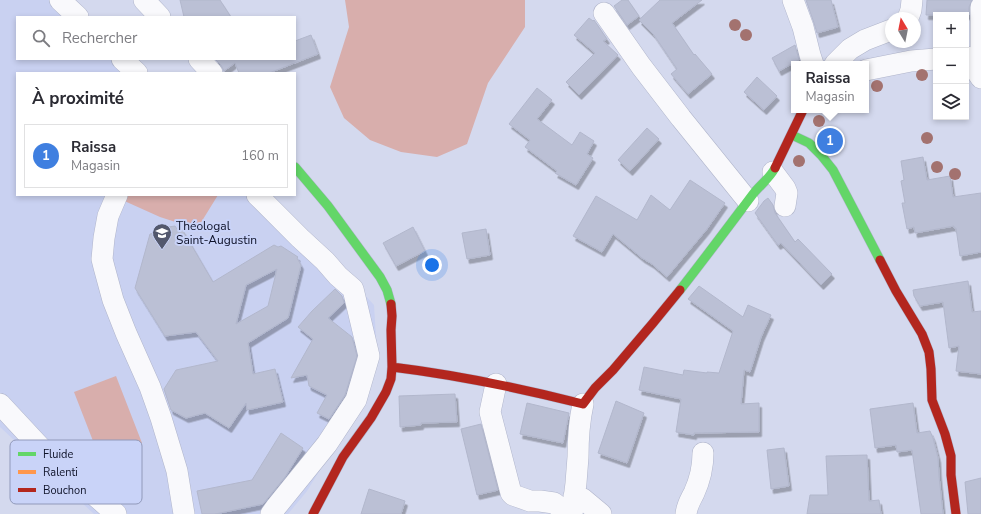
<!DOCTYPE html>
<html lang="fr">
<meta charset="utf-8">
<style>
body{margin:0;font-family:"Nunito Sans",sans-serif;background:#f7f7f7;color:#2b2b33}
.controls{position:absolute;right:12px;top:12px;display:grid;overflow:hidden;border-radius:0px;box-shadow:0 2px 6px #0003}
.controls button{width:36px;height:36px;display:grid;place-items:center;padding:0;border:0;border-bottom:1px solid #e1e1e2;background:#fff;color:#2b2b33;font:20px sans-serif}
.compass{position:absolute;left:885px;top:12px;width:36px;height:36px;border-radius:50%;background:#fff;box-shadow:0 2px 6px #0003;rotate:350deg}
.you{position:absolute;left:432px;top:265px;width:14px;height:14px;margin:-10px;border:3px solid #fff;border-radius:50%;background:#1a73e8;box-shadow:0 0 0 6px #1a73e833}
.badge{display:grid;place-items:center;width:26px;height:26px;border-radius:50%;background:#1a73e8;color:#fff;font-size:13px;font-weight:700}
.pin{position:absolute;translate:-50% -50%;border:2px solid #fff;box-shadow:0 1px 4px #0006}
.popup{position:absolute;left:791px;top:61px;width:78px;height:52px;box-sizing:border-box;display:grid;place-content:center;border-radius:0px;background:#fff;filter:drop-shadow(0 1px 3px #0005);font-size:13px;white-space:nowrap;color:#7c7c81}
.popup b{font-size:15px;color:#2b2b33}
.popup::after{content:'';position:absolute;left:50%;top:100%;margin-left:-8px;border:8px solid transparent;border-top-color:#fff}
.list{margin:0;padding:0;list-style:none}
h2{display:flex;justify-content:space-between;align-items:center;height:52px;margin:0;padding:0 16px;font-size:17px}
h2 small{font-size:13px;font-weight:400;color:#7c7c81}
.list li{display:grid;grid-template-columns:26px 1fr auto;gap:12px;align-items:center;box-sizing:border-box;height:64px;margin:0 8px 8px;padding:0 8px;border:1px solid #e1e1e2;border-radius:0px}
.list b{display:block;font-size:15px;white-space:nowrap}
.list p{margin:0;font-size:13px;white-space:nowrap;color:#7c7c81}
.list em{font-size:13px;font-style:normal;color:#7c7c81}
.icon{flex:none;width:22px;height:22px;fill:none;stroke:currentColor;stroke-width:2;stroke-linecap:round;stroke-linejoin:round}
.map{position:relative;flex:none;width:981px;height:514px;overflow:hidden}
.search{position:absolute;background:#fff;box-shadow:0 2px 6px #0003;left:16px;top:16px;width:280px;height:44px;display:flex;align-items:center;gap:10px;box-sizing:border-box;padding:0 14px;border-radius:0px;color:#7c7c81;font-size:15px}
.panel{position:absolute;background:#fff;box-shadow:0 2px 6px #0003;left:16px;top:72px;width:280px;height:124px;border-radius:0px}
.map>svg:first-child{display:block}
.built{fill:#c9d1f1}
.green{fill:#d8aeac}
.building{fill:#bbc0d5;stroke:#b2b7cc;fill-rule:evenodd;filter:url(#shadow)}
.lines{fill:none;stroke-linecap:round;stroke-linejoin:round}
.street-casing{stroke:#b0b5cb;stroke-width:22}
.fast-casing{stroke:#b0b5cb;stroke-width:10}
.jam-casing{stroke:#b0b5cb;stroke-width:10}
.street{stroke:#f9f9fc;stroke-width:21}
.fast{stroke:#63d668;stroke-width:9}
.jam{stroke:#b3261e;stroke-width:9}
.tree{fill:#a3726f}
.labels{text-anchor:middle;stroke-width:4;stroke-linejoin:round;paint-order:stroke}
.poi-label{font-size:12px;fill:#0e1228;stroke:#c9d3f8;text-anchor:start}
.key{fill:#c9d3f8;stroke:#9199ba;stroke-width:1}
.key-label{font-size:11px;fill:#0e1228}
</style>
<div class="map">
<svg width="981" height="514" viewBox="0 0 981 514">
<defs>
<filter id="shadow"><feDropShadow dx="2.5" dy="4.5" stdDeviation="0" flood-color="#0004"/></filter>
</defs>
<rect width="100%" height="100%" fill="#d4d9ee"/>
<!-- built -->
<path class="built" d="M0,0H72L89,17H17V59H132L146,73H17V195H273L374,305L377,354L370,389L307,491L288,514H94L0,427Z"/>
<!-- green -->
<path class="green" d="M345,0H525V27L488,83L467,144L437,157L401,152L370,140L344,118L330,87L349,27Z
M122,195H218L197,229L160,217L120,199Z
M116,376L142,443L100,459L74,392Z"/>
<!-- building -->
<path class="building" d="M180,0H220L231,17H184Z
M622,0H628L639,16L627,25L614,6Z
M660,0H702L672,23L694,55L695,54L712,74L688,94L671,74L677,69L654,35L639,20Z
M806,0H831L838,27L817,33L814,23Z
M927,0H972L969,7V15H926Z
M589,18L593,21L594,20L607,39L603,41L618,55L579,95L566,82L595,53L574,35Z
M311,35L318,54L269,73H239L235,63L224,71L221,65L215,59H295V41Z
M795,45L799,60L779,71L772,58Z
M757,77L777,96L764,110L744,92Z
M537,88L552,100L537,119L572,145L580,132L594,141L587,154L593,158L576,185L555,173L557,171L525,147L530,140L509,124Z
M647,128L659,139L630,171L618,160Z
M923,157L927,180L950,176L953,197L981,193V252L960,256L956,228H954V226L915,233L914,227L907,229L902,203H905L901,181L904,180L901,161Z
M690,180L725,203L707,229L667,277L652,264L642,258L613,234L602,252L573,236L596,196L637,220L651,195L670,210Z
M768,198L773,205L775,213L795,242L798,239L832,274L821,285L781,243L778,245L755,213L764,201Z
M175,226L177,229H182L213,282L274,245L278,247L281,246L298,257L297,258L301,265L288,318L248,343L253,374L275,369L283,402L247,410L246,403L229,428L205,413L186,418L171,410L164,389L176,370L218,361L196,332L165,336L135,288L150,234L154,233L155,229ZM277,269L268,306L236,324L246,285Z
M413,227L425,251L396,266L383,243Z
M486,229L490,255L467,259L462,233Z
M968,281L972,312L981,311V374L956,371L959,346L949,348L943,302L920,306L914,296L913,290Z
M699,286L743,317L748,305L771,315L761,337L750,372L744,370L741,404L759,403V432L694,433V435L676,432L681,399L639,390L644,367L683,375L684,370L707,373V372L719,373L733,331L688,299Z
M335,289L342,296L344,303L328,318L352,337L357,356L345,395L329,419L317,413L327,395L309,386L307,375L291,378L313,339L298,327L312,311Z
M455,394L457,422L421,423V425L400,427L399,396Z
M616,401L644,413L627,463L598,453Z
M527,403L569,413L563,443L520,434Z
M913,403L917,433L930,431L933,438L938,458L939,476L943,514H921L912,450L897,452L896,445L875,448L870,409Z
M481,424L498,490L477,495L461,429Z
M281,433L303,448L285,477L263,504L215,514H202L197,491L252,480Z
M784,448L789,486L771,489L767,450Z
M867,455L869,501L879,500L881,514H807L810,495H828L826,456Z
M981,478V514H968L965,482Z
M369,489L405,501L401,514H361Z"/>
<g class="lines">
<defs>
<path id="street" d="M60,0L78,17
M144,0L160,17
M793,0L803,27L810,55L813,64
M604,13L641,66L681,118L748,201
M908,18L911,10L912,0
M981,54V7
M967,57L981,78
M122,59L137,73
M199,59L212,73
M835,64L850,49L865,40L891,30
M866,70L911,61L936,59
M773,172L785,188L787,193L785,206
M117,195L108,216L104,238L102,259L104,267L113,300L126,333L150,387L161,418L177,471L184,514
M257,195L300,238L325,261L338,276L353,289L369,356L356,400L327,444L276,507L271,514
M496,384L490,412L511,493L513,495L530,501H540L554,503L569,514
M0,404L40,447L116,514
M574,496L583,499L601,514
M572,514C575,495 577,476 578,457C578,439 579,422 583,404
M686,514C687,505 690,501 694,493C700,480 703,467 703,453"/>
<path id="fast" d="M792,135L809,143L821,155L833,170L880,260
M295,167L328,206L380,277L387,290L391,304
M680,290C705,258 729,226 753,194C760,185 770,178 775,168"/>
<path id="jam" d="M775,168L803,110
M880,260L896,291L922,334L929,352L931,369L932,400L945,434L951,456V475L956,514
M392,367C457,375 520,388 583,404L595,388L613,370L653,323L680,290
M313,514L343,457L371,418L386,392L391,379L392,367L391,330L392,316L391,304"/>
</defs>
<!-- street casing -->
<use href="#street" class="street-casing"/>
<!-- fast casing -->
<use href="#fast" class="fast-casing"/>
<!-- jam casing -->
<use href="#jam" class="jam-casing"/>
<!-- street -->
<use href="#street" class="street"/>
<!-- fast -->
<use href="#fast" class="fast"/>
<!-- jam -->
<use href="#jam" class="jam"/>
</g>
<!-- trees -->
<g class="tree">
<circle cx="735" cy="25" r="6"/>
<circle cx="746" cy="35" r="6"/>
<circle cx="922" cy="75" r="6"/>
<circle cx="877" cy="86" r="6"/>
<circle cx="819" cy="121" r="6"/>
<circle cx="927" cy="138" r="6"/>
<circle cx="799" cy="161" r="6"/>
<circle cx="937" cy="167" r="6"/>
<circle cx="955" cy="174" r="6"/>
</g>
<!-- icons -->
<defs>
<symbol id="school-pin" viewBox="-11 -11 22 30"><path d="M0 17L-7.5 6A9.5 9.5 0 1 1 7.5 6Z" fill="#53586d" stroke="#c9d3f8"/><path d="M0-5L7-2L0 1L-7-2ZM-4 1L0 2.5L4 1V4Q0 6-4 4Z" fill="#fff"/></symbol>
</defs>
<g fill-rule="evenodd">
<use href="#school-pin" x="151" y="222" width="22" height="30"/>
</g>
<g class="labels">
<!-- poi labels -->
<g class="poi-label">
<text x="176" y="230">Théologal<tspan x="176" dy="14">Saint-Augustin</tspan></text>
</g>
</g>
<!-- legend -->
<rect x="10" y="440" width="132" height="64" rx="6" class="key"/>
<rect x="18" y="452" width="18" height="4" fill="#63d668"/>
<rect x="18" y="470" width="18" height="4" fill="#ff974d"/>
<rect x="18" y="488" width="18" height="4" fill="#b3261e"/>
<g class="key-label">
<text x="43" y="458">Fluide</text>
<text x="43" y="476">Ralenti</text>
<text x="43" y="494">Bouchon</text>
</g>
</svg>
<div class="controls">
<button>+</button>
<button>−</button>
<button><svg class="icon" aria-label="layers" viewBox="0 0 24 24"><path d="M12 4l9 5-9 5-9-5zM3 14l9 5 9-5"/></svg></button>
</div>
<svg class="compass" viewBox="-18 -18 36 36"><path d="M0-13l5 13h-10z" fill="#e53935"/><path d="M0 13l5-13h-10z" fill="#7c7c81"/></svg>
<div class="you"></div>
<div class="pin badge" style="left:830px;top:141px;background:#3f7fe0">1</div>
<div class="popup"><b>Raissa</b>Magasin</div>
<div class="search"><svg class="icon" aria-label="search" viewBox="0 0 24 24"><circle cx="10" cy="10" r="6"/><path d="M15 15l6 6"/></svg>Rechercher</div>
<section class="panel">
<h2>À proximité<small></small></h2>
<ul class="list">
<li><span class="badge" style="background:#3f7fe0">1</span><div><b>Raissa</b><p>Magasin</p></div><em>160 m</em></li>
</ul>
</section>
</div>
